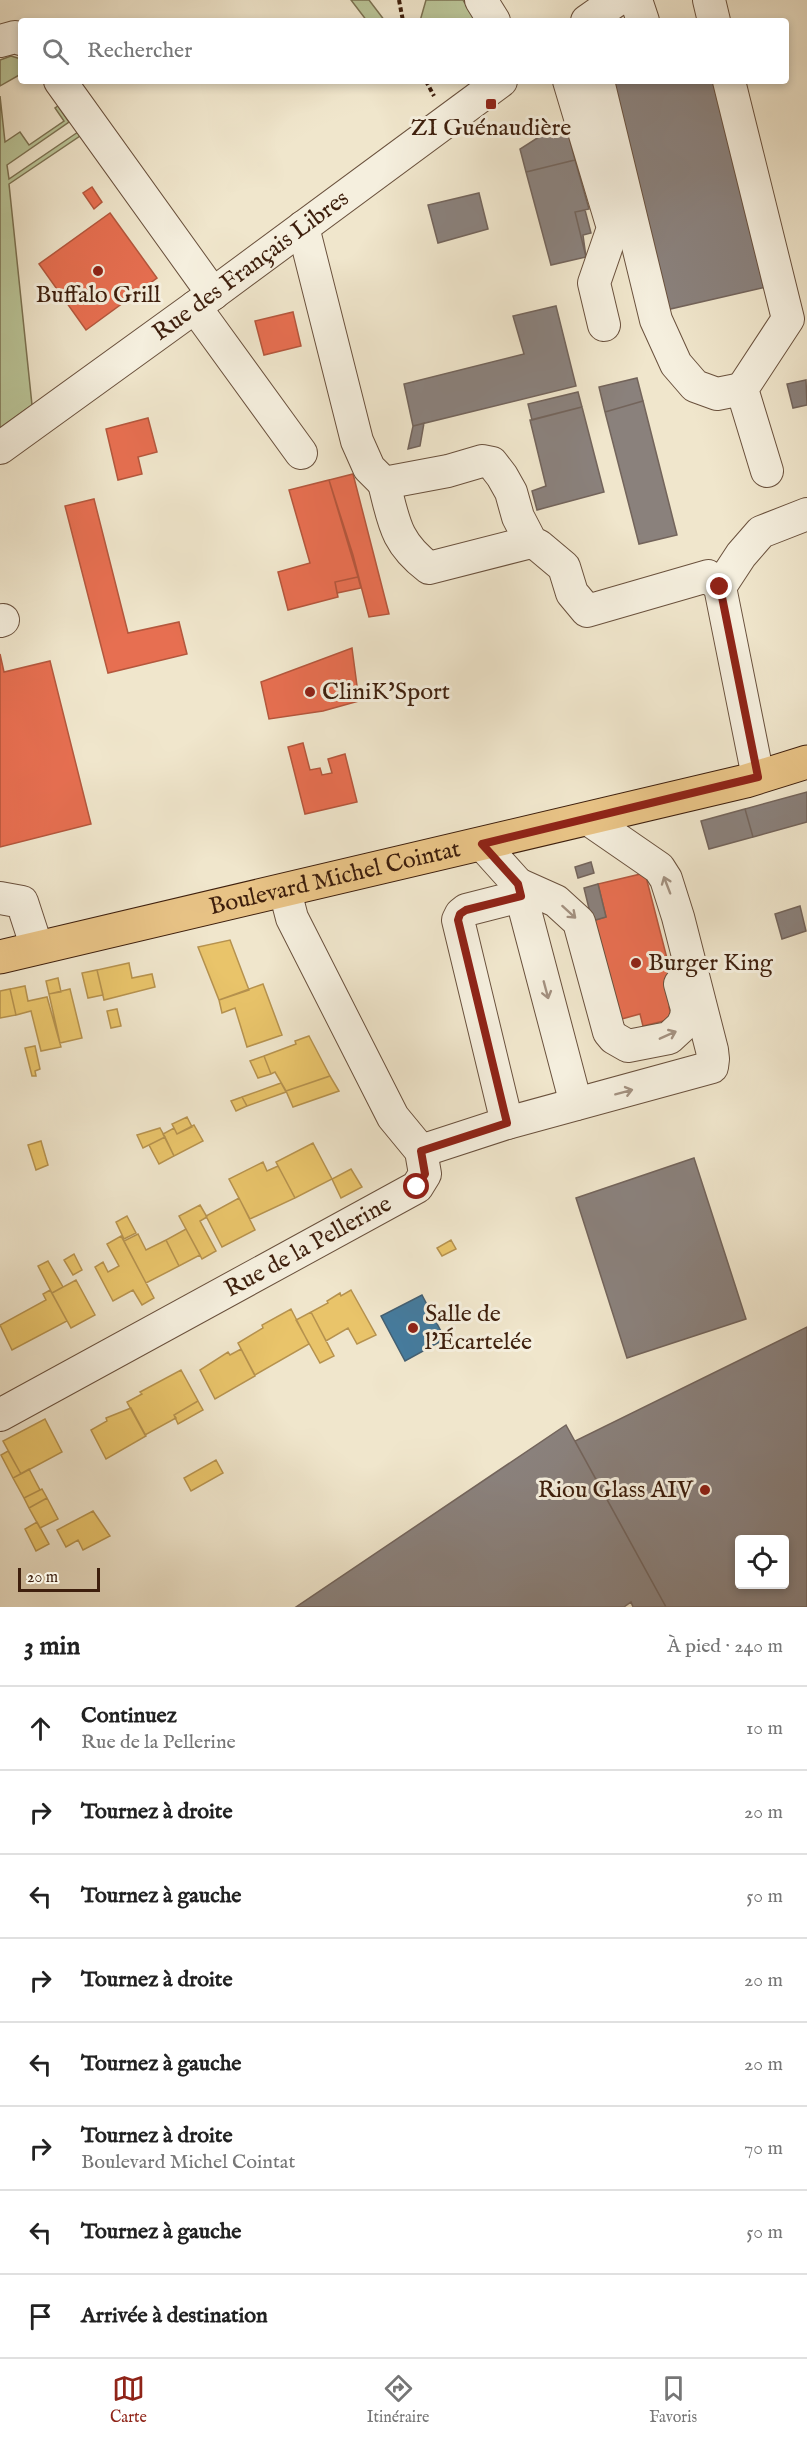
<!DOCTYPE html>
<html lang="fr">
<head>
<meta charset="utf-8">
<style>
  body { margin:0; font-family:"IM FELL English",serif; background:#f2f2f2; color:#222 }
  .controls { position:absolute; right:18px; bottom:18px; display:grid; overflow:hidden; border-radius:6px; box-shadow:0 3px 9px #0003 }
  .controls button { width:54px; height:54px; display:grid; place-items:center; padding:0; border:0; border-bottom:2px solid #e0e0e0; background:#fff; color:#222; font:30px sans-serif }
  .scale { position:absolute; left:18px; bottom:15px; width:82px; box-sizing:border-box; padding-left:6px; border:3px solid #3e1f0d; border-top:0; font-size:16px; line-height:21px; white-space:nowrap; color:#3e1f0d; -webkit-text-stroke:4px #f5efde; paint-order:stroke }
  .stop { position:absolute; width:18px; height:18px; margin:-14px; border:4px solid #8f2418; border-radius:50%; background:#fff }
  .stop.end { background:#8f2418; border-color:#fff; box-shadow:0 2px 6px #0008 }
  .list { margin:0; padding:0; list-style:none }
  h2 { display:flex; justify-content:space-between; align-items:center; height:78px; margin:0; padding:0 24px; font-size:26px }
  h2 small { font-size:20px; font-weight:400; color:#767676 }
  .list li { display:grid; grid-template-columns:39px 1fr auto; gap:18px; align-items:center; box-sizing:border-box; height:84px; padding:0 24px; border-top:2px solid #e0e0e0 }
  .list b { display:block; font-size:22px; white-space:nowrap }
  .list p { margin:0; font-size:20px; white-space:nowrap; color:#767676 }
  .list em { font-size:20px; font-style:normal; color:#767676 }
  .icon { flex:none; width:33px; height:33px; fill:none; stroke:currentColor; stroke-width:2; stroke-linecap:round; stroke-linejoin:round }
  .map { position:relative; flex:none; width:807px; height:1607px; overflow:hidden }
  .search { position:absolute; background:#fff; box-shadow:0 3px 9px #0003; left:18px; right:18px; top:18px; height:66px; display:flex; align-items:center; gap:15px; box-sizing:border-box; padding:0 21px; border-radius:6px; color:#767676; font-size:22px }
  .sheet { height:750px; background:#fff }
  nav { display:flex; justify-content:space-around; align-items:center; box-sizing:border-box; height:84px; border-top:2px solid #e0e0e0; background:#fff; font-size:16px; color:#767676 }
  nav a { display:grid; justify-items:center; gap:3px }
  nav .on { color:#8f2418 }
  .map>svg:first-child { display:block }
  .green { fill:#bac598; stroke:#7c7252; stroke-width:1.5 }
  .homes { fill:#e9c46a; stroke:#b6924e; stroke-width:1.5 }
  .shops { fill:#e76f51; stroke:#b4573d; stroke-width:1.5 }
  .public { fill:#457b9d; stroke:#435f72; stroke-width:1.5 }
  .industry { fill:#8a817c; stroke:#73645b; stroke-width:1.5; fill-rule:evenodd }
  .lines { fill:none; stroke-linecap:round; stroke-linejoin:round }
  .minor-casing { stroke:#6a513d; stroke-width:34 }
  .major-casing { stroke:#3e1f0d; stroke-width:35 }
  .path { stroke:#3e1f0d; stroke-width:4; stroke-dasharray:4.5 3; stroke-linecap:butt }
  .minor { stroke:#f5efde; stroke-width:32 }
  .major { stroke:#e8c386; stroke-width:33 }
  .oneway { stroke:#a39180 }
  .route { stroke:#8f2418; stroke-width:8 }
  .poi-dot { fill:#8f2418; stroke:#f5efde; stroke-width:2 }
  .labels { text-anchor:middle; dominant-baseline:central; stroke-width:6; stroke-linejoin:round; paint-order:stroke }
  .poi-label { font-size:24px; fill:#3e1f0d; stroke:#f5efde; text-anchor:start }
  .street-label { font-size:24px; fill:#3e1f0d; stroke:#f5efde }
</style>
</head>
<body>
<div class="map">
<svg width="807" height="1607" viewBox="0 0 807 1607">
  <rect width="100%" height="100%" fill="#f0e6cc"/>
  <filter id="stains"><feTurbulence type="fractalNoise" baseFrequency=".00333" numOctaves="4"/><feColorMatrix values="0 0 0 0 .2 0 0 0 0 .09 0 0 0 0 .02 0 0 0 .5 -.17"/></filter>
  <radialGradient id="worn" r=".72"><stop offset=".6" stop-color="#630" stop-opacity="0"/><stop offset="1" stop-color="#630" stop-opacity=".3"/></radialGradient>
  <path class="green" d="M351,0H369L385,21H367Z
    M426,0H463L476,21H420Z
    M11,56L21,59V74L0,86V60Z
    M0,96L5,142L20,132L29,145L64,121L55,108L58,106L69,122L7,165L9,179L78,132L80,136L9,184L32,405L0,428Z"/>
  <path class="homes" d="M230,940L249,990L219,1000L198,947Z
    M129,963L132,978L152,974L155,987L104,1000L97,970Z
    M97,970L103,995L88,998L82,973Z
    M58,978L61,992L49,994L46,981Z
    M263,984L282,1035L247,1047L235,1008L222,1013L219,1000Z
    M25,986L28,1001L47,997L61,1047L41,1051L31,1011L16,1015L10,989Z
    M10,989L16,1015L0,1018V991Z
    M70,989L82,1038L60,1043L49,994Z
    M117,1009L121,1026L111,1028L107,1011Z
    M309,1036L330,1076L286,1091L275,1072L271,1074L264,1056L296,1044L295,1041Z
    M35,1046L40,1069L35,1071L36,1076H32L25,1048Z
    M264,1056L271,1074L258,1078L250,1061Z
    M330,1076L339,1091L293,1107L286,1091Z
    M281,1083L286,1092L247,1106L242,1097Z
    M242,1097L247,1106L236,1111L231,1101Z
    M187,1117L192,1127L177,1134L172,1124Z
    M194,1125L203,1141L174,1156L163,1134L174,1128L177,1134Z
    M160,1128L165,1137L143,1148L137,1135Z
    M165,1137L174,1156L159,1164L149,1145Z
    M41,1141L48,1165L36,1170L28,1145Z
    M313,1143L332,1179L295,1198L276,1162Z
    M263,1162L267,1171L278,1166L295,1198L250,1219L229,1179Z
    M351,1169L362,1187L341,1198L332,1179Z
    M239,1198L255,1230L222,1247L206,1216Z
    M200,1205L207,1217L200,1221L216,1251L202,1259L179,1216Z
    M127,1216L136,1233L124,1239L116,1222Z
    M186,1229L200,1255L179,1266L166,1240Z
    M138,1234L146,1250L166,1240L179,1266L146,1283L124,1241Z
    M121,1236L154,1298L142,1305L133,1290L113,1301L95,1267L103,1262L108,1272L119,1266L107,1244Z
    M451,1240L456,1249L442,1256L437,1248Z
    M74,1254L82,1270L73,1275L64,1260Z
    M48,1261L63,1287L52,1293L38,1266Z
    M76,1280L95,1315L71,1328L52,1293Z
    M50,1290L67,1321L12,1350L0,1325L46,1300L43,1294Z
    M351,1290L376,1335L357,1344L348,1328L326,1341L311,1312L328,1303L327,1301L340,1293L341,1296Z
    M291,1309L309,1344L255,1375L238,1343L263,1328L262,1325Z
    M311,1312L334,1356L320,1363L296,1320Z
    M241,1349L255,1376L215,1399L200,1370L228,1352L230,1355Z
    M181,1370L198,1401L174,1415L176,1418L145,1435L127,1402L142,1394L140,1392Z
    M198,1401L203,1410L178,1424L174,1415Z
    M131,1408L146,1436L106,1459L91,1430L107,1421L106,1418Z
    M45,1419L62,1452L21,1474L3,1441Z
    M8,1451L21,1474L13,1478L1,1455Z
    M216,1460L223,1473L191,1491L184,1478Z
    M29,1469L40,1490L24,1498L13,1478Z
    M42,1489L47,1498L29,1508L24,1498Z
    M47,1498L58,1519L40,1528L29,1508Z
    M93,1511L110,1536L83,1550L78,1540L66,1547L57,1530Z
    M37,1522L49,1544L36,1551L25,1529Z"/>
  <path class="shops" d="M92,187L102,202L94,209L83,193Z
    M110,213L157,278L86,330L39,264Z
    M293,312L301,346L264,355L255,321Z
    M148,418L157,452L138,457L142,474L118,480L106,429Z
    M353,474L389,614L369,617L353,555L329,480Z
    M329,480L358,577L335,582L338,597L288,610L278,572L310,563L289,490Z
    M94,499L128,633L179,622L187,654L108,673L65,506Z
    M358,577L361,588L337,593L335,582Z
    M352,648L359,701L323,711L269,719L261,682Z
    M0,654L4,672L50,661L91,824L0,847Z
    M303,743L310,770L320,768L322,775L332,773L328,759L345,754L357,802L305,814L288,747Z
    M645,873L679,1005L669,1007L672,1019L643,1026L640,1014L618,1020L592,921L606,917L598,884Z"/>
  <path class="public" d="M422,1295L445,1339L405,1361L381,1316Z"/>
  <path class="industry" d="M608,81H714L766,287L666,310Z
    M567,129L575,160L526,172L520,149L542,135Z
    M575,160L589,209L575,212L586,257L551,265L526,172Z
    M479,193L488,229L438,243L428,205Z
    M585,210L591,233L583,235L586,257L575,212Z
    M556,306L576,386L413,426L404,384L524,354L513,316Z
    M637,378L643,401L605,412L599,387Z
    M806,380L807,405L793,408L787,384Z
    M578,392L582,407L532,420L528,404Z
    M643,401L677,535L639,544L605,412Z
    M582,407L604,492L537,510L532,491L546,486L530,420Z
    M424,423L420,446L408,449L413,426Z
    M807,792V822L753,837L745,809Z
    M745,809L753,837L709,849L701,821Z
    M591,862L594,873L578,878L575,867Z
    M598,884L606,917L592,921L584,888Z
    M800,906L806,931L782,939L775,914Z
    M694,1158L746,1319L627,1358L576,1198Z
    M807,1327V1607H666L575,1441ZM740,1540H784V1584H740Z
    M566,1425L666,1607H633L631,1602L624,1607H296Z"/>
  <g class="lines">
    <defs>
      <g id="minor">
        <path d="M481,0L494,21"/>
        <path d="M636,0L643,21"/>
        <path d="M709,0L714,21"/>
        <path d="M587,21L617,0"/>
        <path d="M0,41L15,37L21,39"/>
        <path d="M60,81L213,294"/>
        <path d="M569,81L613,228L594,283L604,325"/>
        <path d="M598,81L656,320L676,364L695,386L717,394L742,389"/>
        <path d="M729,81L788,319L742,389L767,471"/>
        <path d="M303,227L357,441L369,468L384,483L448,471L482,461L492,463L502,476L511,492L518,517L531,542L539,546L564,567L572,593L587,611L708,576L720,587L758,777"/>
        <path d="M195,307L301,453"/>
        <path id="s1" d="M0,448L195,307L501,81"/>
        <path d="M384,483C394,522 395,542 429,568L531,542"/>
        <path d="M720,587L741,555L761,532L807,514"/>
        <path d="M0,621L3,620"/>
        <path d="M482,844L518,884L576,1104"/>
        <path d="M518,884L556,901L579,922L609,1032L614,1038L628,1046L669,1038L682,1026L686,1017L687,1009L680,984"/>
        <path d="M0,898L22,902L37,948"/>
        <path d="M507,1123L458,920L461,914L466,910L521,896"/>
        <path d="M421,1151L507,1123L712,1067L713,1059L712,1050L678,917L666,879L659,868L588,819"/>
        <path id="s2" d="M0,1415L417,1187L425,1174L421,1151L393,1117L292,918L285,891"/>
      </g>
      <g id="major">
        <path id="s3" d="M0,957L746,781L807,762"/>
      </g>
    </defs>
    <use href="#minor" class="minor-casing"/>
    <use href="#major" class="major-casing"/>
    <path class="path" d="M399,0L403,21
      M426,81L434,96"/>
    <use href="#minor" class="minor"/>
    <use href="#major" class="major"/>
  </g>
  <defs><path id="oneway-shaft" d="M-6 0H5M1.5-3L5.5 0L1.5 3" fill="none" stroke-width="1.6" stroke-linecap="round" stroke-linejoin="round" transform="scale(1.5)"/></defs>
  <g class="oneway">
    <use href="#oneway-shaft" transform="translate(667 885) rotate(-111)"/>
    <use href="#oneway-shaft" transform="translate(569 912) rotate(42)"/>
    <use href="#oneway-shaft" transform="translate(546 990) rotate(75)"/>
    <use href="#oneway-shaft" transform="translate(668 1035) rotate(-24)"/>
    <use href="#oneway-shaft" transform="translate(624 1092) rotate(-15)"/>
  </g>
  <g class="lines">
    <path class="route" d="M417,1187L425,1174L421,1151L507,1123L458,920L460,914L466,910L521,896L518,884L482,844L758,777L720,587"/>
  </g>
  <g class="poi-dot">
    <rect x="485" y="98" width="12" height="12" rx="3"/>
    <circle cx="98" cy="271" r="6"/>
    <circle cx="310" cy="692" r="6"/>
    <circle cx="636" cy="963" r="6"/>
    <circle cx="413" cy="1328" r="6"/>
    <circle cx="705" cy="1490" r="6"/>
  </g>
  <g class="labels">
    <g class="poi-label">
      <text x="491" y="128" text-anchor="middle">ZI Guénaudière</text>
      <text x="98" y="295" text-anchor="middle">Buffalo Grill</text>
      <text x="322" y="692">CliniK'Sport</text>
      <text x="648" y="963">Burger King</text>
      <text x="425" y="1314">Salle de<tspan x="425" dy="28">l'Écartelée</tspan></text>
      <text x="693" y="1490" text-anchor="end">Riou Glass AIV</text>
    </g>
    <g class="street-label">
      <text stroke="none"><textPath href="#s1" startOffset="310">Rue des Français Libres</textPath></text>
      <text stroke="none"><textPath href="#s3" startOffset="344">Boulevard Michel Cointat</textPath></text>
      <text stroke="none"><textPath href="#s2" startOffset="351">Rue de la Pellerine</textPath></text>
    </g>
  </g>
  <rect width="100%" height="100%" filter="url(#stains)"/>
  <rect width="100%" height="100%" fill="url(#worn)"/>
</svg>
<div class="controls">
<button><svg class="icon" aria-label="locate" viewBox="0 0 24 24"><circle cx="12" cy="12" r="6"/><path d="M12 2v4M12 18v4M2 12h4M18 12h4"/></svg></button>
</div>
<div class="scale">20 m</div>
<div class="stop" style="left:417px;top:1187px"></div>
<div class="stop end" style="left:720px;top:587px"></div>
<div class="search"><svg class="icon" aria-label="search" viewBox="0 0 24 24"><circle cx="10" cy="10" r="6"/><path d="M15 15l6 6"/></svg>Rechercher</div>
</div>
<section class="sheet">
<h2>3 min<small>À pied · 240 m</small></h2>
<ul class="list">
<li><svg class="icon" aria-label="ahead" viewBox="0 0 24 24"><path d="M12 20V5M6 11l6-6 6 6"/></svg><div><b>Continuez</b><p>Rue de la Pellerine</p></div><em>10 m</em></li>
<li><svg class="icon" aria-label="right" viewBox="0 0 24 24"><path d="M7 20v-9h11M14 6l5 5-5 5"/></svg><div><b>Tournez à droite</b></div><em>20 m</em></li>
<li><svg class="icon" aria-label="left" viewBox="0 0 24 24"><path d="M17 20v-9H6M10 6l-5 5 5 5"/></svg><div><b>Tournez à gauche</b></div><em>50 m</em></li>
<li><svg class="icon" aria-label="right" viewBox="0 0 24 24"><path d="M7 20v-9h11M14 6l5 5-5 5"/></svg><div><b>Tournez à droite</b></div><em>20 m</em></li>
<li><svg class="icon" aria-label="left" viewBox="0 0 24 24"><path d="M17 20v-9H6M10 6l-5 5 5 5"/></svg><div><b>Tournez à gauche</b></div><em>20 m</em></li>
<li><svg class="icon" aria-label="right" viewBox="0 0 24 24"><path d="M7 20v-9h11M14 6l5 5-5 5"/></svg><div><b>Tournez à droite</b><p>Boulevard Michel Cointat</p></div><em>70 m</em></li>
<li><svg class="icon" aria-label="left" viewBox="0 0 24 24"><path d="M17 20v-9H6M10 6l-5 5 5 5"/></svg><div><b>Tournez à gauche</b></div><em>50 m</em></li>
<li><svg class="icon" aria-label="arrive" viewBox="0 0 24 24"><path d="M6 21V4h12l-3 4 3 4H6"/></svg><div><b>Arrivée à destination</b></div></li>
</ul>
</section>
<nav>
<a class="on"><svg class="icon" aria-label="map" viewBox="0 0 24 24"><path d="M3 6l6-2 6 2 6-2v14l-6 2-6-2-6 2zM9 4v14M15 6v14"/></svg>Carte</a>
<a><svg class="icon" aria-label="directions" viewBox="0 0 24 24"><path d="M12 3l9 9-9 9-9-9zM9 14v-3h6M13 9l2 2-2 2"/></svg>Itinéraire</a>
<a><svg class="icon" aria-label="saved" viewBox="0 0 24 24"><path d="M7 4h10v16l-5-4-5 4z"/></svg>Favoris</a>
</nav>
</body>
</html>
